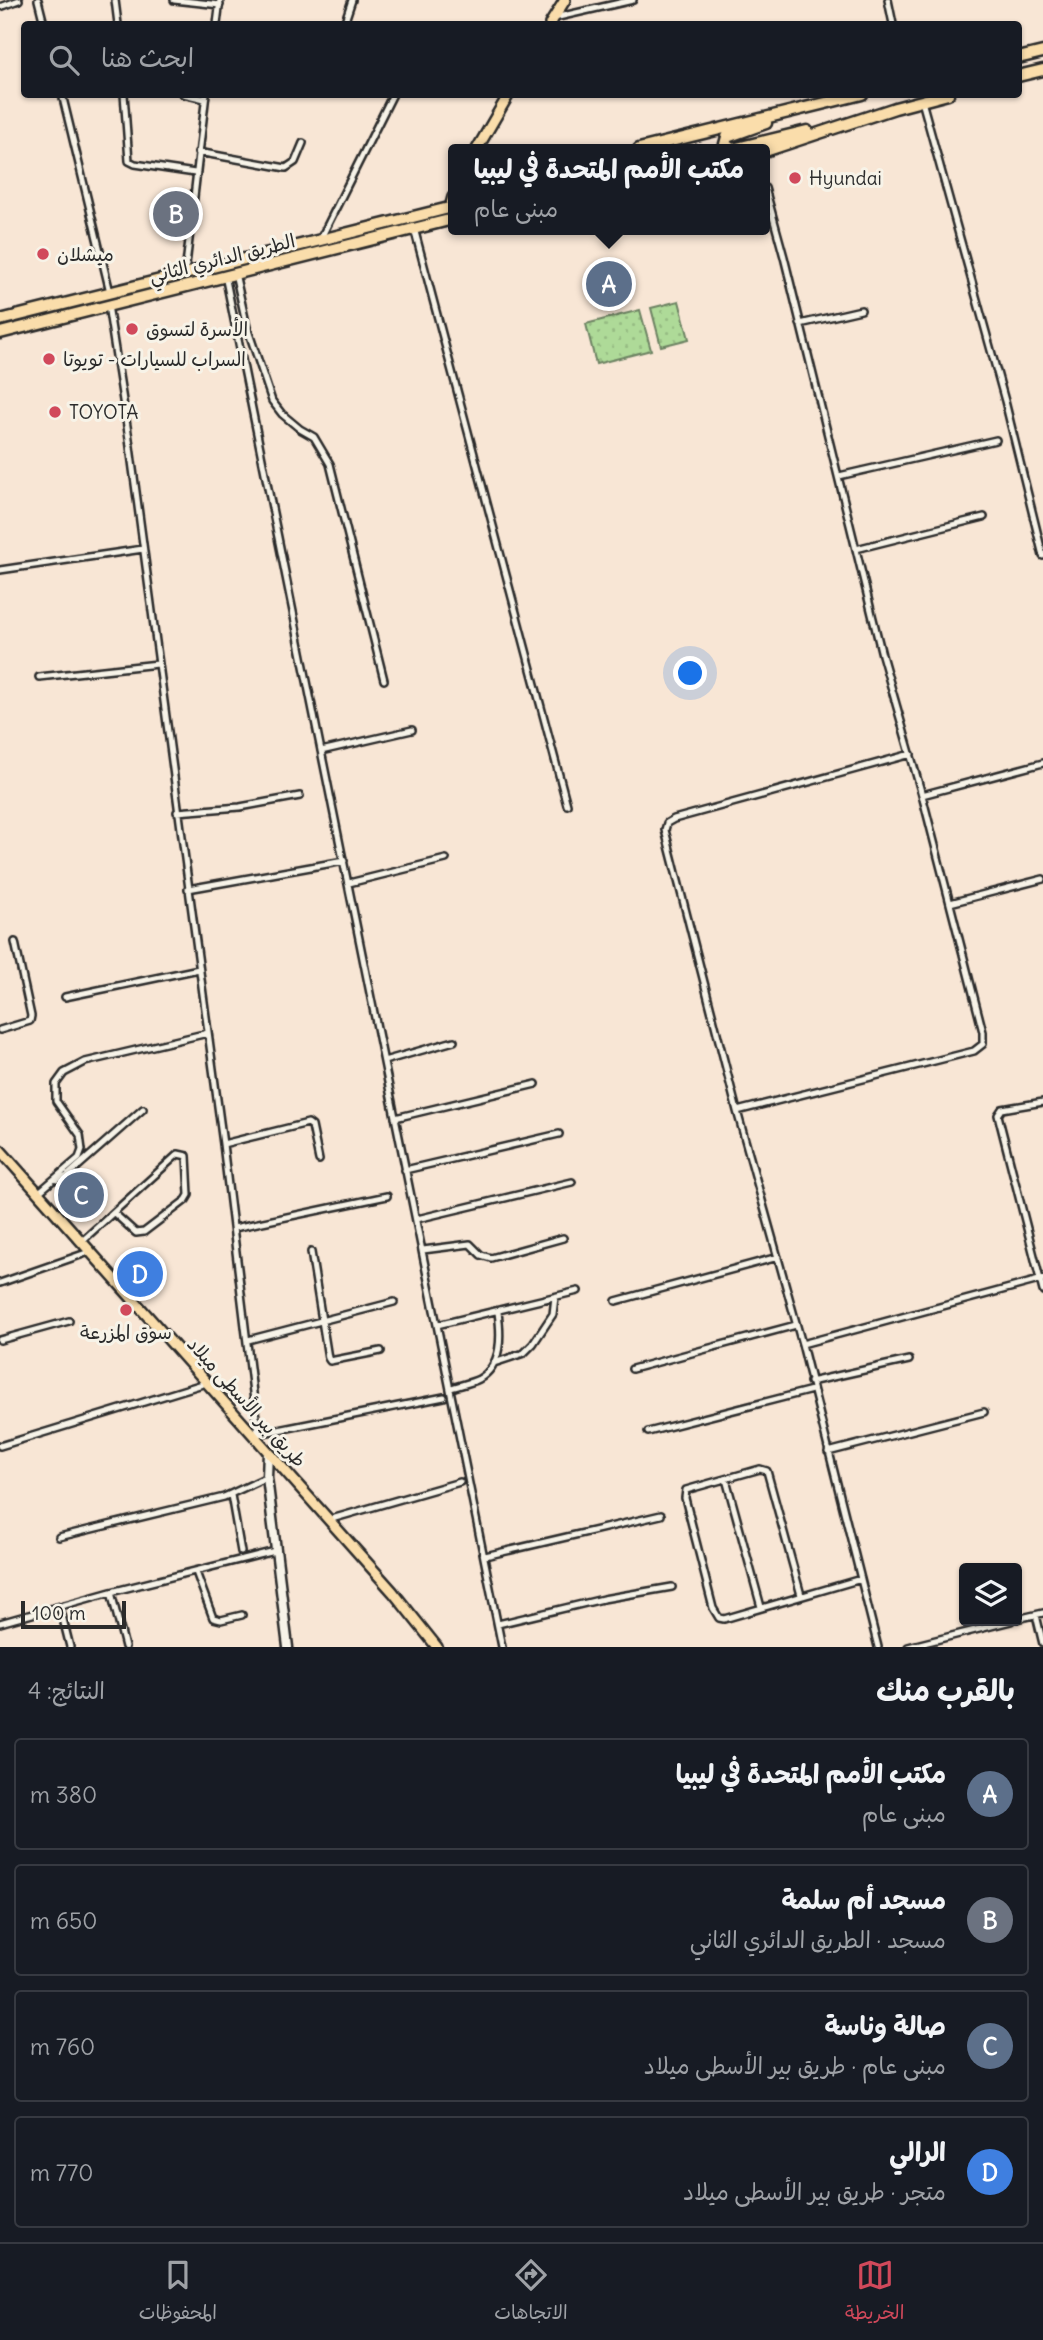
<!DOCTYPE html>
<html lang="ar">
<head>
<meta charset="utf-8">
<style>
  body { margin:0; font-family:Delius,"Playpen Sans Arabic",sans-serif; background:#242831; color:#f1f3f6; direction:rtl }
  .controls { position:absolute; right:21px; bottom:21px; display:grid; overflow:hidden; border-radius:7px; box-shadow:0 2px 5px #0004 }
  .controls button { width:63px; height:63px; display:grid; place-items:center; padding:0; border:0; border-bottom:2px solid #363941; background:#171b24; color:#f1f3f6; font:35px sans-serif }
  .scale { position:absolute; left:21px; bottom:18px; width:105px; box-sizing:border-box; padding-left:7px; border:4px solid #2b2b2b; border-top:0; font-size:19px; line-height:24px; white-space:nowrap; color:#2b2b2b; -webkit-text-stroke:5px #f7f3e8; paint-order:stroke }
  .you { position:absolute; left:691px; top:674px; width:24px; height:24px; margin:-18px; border:5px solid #fff; border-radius:50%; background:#1a73e8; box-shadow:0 0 0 10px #1a73e833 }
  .badge { display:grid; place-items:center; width:46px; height:46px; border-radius:50%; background:#d1495b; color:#fff; font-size:23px; font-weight:700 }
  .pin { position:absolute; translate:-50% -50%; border:4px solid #fff; box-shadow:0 2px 7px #0006 }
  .popup { position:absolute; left:448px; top:144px; width:322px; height:91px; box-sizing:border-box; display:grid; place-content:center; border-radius:7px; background:#171b24; filter:drop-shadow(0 2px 5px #0005); font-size:23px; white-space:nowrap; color:#9ea1a6 }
  .popup b { font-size:26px; color:#f1f3f6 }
  .popup::after { content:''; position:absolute; left:50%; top:100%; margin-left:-14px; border:14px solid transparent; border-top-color:#171b24 }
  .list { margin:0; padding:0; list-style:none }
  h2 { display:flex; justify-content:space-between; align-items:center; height:91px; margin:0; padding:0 28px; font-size:30px }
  h2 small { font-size:23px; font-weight:400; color:#9ea1a6 }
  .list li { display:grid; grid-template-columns:46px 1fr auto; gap:21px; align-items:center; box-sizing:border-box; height:112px; margin:0 14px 14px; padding:0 14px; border:2px solid #363941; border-radius:7px }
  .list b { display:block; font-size:26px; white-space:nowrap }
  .list p { margin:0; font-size:23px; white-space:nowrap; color:#9ea1a6 }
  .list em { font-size:23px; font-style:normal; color:#9ea1a6 }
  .icon { flex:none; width:38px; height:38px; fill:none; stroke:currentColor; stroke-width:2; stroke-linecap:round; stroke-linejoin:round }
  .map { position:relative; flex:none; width:1043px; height:1647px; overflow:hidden; direction:ltr }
  .search { position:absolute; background:#171b24; box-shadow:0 2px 5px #0004; left:21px; right:21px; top:21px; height:77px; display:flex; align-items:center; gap:18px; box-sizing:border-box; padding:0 24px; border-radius:7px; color:#9ea1a6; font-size:26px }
  .sheet { height:595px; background:#171b24 }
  nav { display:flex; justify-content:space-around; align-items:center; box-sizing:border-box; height:98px; border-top:2px solid #363941; background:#171b24; font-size:19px; color:#9ea1a6 }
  nav a { display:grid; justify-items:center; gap:4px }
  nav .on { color:#d1495b }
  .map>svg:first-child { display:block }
  .park { fill:url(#park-dots); stroke:#6c8262; stroke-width:2 }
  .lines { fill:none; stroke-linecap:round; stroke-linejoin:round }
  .street-casing { stroke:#2b2b2b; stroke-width:10 }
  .secondary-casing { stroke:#2b2b2b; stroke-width:13 }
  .primary-casing { stroke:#2b2b2b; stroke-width:14 }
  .highway-casing { stroke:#2b2b2b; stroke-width:15 }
  .street { stroke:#f7f3e8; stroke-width:5 }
  .secondary { stroke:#f7f3e8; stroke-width:8 }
  .primary { stroke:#faddab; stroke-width:9 }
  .highway { stroke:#faddab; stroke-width:10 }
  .poi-dot { fill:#d1495b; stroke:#f7f3e8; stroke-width:2.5 }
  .labels { text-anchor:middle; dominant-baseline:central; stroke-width:6; stroke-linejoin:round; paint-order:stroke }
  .poi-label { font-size:19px; fill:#2b2b2b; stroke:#f7f3e8; text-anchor:start }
  .street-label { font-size:19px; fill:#2b2b2b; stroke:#f7f3e8 }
</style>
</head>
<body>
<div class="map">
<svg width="1043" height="1647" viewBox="0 0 1043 1647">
  <defs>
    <pattern id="park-dots" width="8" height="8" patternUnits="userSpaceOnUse" patternTransform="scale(1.75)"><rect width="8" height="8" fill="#aeda98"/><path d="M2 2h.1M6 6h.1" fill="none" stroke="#96bb83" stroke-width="1.8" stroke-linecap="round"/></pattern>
  </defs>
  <rect width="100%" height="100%" fill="#f8e6d5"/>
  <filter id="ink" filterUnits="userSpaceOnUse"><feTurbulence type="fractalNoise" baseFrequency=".0143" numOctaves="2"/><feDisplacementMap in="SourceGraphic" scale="14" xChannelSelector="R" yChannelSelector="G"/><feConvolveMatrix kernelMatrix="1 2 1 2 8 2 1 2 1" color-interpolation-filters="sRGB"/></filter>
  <g filter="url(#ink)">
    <path class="park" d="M679,301L689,339L661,346L651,308Z
      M640,310L651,350L596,364L586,324Z"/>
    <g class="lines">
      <defs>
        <path id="street" d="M38,0L44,24
          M115,0L118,24
          M174,0L220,5
          M888,0L893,24
          M0,7L19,0
          M554,18L633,0
          M217,24L220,0
          M344,24L352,0
          M62,94L110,292
          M124,94L129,161L135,164L195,173
          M183,94L205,99
          M922,101L1005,401L1043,556
          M198,152L286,168L295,162L303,143
          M765,188L784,257L882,655L922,795L1043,763
          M414,228L567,805
          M320,240L393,94
          M235,273L247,327L272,401L282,414L300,429L314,437L330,464L384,680
          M185,274L206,94
          M225,275L502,1647
          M108,305L129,439L223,1144L258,1434L255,1439
          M800,324L861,310
          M839,476L996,440
          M856,549L984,517
          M0,570L143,549
          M39,677L158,664
          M321,751L412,730
          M177,812L240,807L300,796
          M349,883L446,859
          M188,889L344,861
          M950,903L1043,879
          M65,997L199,969
          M0,1030L30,1021L31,1016L15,942
          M384,1061L454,1041
          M1043,1102L1002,1109L998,1115L1043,1291
          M737,1111L974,1051L983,1044V1032L922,795
          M395,1118L536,1084
          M223,1144L308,1123L312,1126L319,1160
          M405,1170L559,1134
          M57,1180L67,1176L143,1109
          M38,1193L79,1158L82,1150L80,1135L56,1101V1084L64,1073L85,1062L208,1033
          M417,1219L572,1182
          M234,1228L387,1196
          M82,1241L178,1154L187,1156L189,1195L186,1200L144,1232L136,1233L114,1213
          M423,1250L470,1244L481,1255L491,1258L563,1238
          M311,1252L328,1358L330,1361L381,1351
          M0,1283L92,1251
          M616,1301L778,1257
          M437,1325L578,1291
          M0,1340L69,1321
          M248,1340L394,1302
          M802,1344L1043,1279
          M494,1363L524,1353L533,1344L553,1314L555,1297
          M632,1369L796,1325
          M810,1382L909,1360
          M451,1388C460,1385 471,1383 479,1379C503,1365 501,1335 498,1312
          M648,1432L812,1390
          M258,1434L444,1397
          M0,1446L206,1383
          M828,1452L984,1412
          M726,1479L761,1607
          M231,1495L241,1552
          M328,1520L460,1482
          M59,1537L224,1497L267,1477
          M485,1556L661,1515
          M196,1572L213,1618L221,1620L242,1615
          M111,1592L125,1647
          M801,1595L767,1471L760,1469L686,1490L685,1498L713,1608L719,1618L724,1619L861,1579
          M60,1607L70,1647
          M1036,1615L1043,1644
          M1017,1619L1043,1613
          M0,1623L111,1592L275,1551
          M498,1624L603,1599L672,1587
          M878,1647L802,1344L737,1111L665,830L667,823L674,819L911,754
          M908,1647L1011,1621"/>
        <path id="secondary" d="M268,1452L267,1477L288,1647"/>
        <path id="primary" d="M550,24L565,0
          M477,149L509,94
          M450,208L453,197
          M0,1150L393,1592L437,1647"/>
        <path id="highway" d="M1018,58L1043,52
          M1018,76L1043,70
          M639,149L862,94
          M732,149L725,144L727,137L766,123
          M733,149L807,131
          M765,151L895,108L948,94
          M0,320L453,207
          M0,333L453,219"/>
      </defs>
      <use href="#street" class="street-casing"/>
      <use href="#secondary" class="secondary-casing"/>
      <use href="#primary" class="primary-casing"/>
      <use href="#highway" class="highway-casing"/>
      <use href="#street" class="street"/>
      <use href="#secondary" class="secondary"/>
      <use href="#primary" class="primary"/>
      <use href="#highway" class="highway"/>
    </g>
  </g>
  <g class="poi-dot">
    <circle cx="795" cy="178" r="7"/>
    <circle cx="43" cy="254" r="7"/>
    <circle cx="132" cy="329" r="7"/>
    <circle cx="49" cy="359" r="7"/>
    <circle cx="55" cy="412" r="7"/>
    <circle cx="126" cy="1310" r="7"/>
  </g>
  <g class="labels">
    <g class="poi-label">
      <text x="809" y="178">Hyundai</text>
      <text x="57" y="254">ميشلان</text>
      <text x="146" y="329">الأسرة لتسوق</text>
      <text x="63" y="359">السراب للسيارات - تويوتا</text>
      <text x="69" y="412">TOYOTA</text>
      <text x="126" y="1332" text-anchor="middle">سوق المزرعة</text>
    </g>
    <g class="street-label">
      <text transform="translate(222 258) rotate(-14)">الطريق الدائري الثاني</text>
      <text transform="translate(247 1402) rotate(48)">طريق بير الأسطى ميلاد</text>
    </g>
  </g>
</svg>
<div class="controls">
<button><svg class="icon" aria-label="layers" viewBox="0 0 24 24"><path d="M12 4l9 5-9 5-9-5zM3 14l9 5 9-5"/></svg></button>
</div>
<div class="scale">100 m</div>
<div class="you"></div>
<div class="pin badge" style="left:609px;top:284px;background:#5c6f8a">A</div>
<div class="popup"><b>مكتب الأمم المتحدة في ليبيا</b>مبنى عام</div>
<div class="pin badge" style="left:176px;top:214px;background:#6b7280">B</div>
<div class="pin badge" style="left:81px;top:1195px;background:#5c6f8a">C</div>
<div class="pin badge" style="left:140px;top:1274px;background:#3f7fe0">D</div>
<div class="search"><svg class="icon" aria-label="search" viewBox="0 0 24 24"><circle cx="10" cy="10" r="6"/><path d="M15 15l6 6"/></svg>ابحث هنا</div>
</div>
<section class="sheet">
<h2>بالقرب منك<small>النتائج: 4</small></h2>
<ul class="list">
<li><span class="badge" style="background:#5c6f8a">A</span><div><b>مكتب الأمم المتحدة في ليبيا</b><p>مبنى عام</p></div><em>380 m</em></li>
<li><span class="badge" style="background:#6b7280">B</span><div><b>مسجد أم سلمة</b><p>مسجد · الطريق الدائري الثاني</p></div><em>650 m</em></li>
<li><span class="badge" style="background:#5c6f8a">C</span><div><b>صالة وناسة</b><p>مبنى عام · طريق بير الأسطى ميلاد</p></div><em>760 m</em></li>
<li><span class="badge" style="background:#3f7fe0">D</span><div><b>الرالي</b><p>متجر · طريق بير الأسطى ميلاد</p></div><em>770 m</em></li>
</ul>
</section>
<nav>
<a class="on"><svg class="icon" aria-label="map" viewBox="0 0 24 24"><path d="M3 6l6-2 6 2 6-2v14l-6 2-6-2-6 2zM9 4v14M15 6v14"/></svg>الخريطة</a>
<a><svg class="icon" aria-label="directions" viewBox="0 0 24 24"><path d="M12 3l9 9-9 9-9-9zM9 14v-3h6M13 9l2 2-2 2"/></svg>الاتجاهات</a>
<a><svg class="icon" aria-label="saved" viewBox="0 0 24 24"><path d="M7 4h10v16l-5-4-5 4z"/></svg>المحفوظات</a>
</nav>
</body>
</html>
